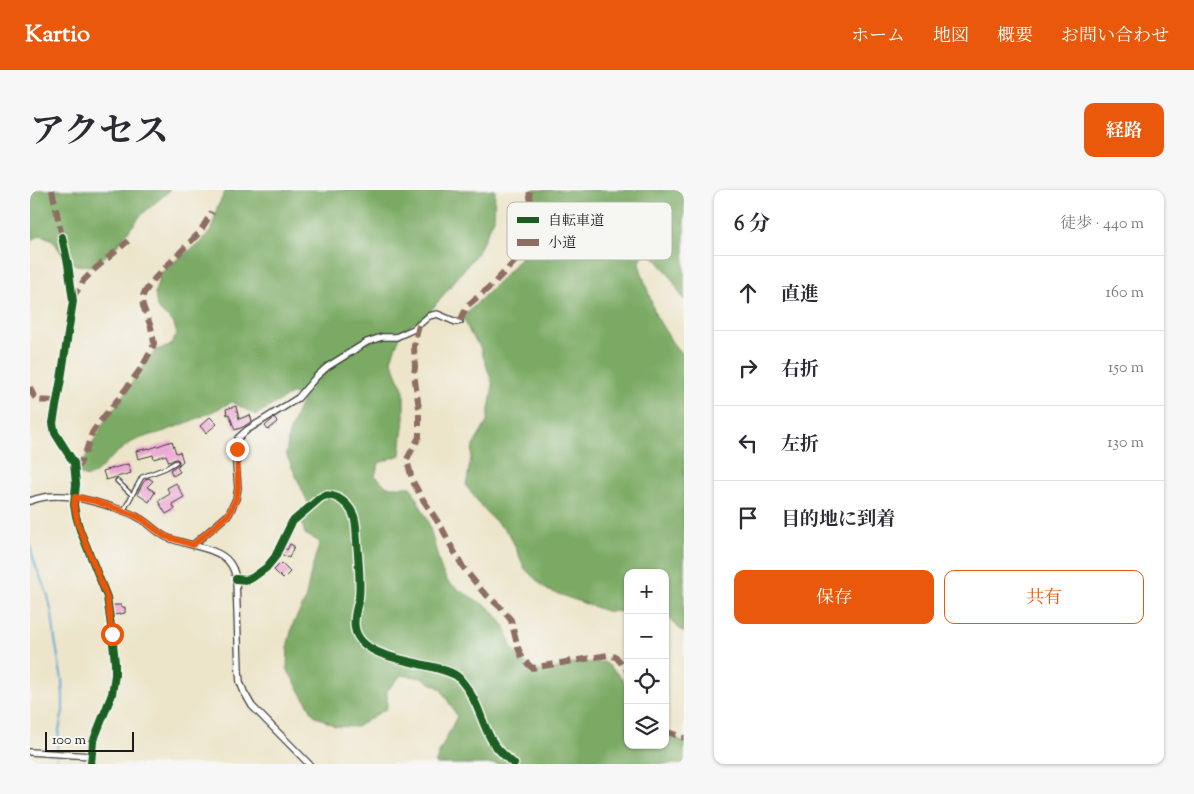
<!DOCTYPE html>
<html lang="ja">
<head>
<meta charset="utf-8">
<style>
  body { margin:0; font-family:"Sorts Mill Goudy","Noto Serif JP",serif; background:#f7f7f7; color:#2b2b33 }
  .controls { position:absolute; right:15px; bottom:15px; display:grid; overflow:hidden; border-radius:10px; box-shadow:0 1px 4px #0004 }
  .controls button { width:45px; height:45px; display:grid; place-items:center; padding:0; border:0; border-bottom:1px solid #e1e1e2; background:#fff; color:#2b2b33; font:25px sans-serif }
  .scale { position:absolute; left:15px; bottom:12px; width:89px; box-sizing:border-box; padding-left:5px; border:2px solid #1c1c1c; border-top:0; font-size:14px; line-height:18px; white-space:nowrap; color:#1c1c1c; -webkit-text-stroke:4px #f6f6f2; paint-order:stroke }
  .stop { position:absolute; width:15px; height:15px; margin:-11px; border:4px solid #ea580c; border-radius:50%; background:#fff }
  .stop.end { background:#ea580c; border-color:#fff; box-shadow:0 1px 5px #0008 }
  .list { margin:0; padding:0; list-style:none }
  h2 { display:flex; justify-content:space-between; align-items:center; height:65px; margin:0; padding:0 20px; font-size:21px }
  h2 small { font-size:16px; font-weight:400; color:#7c7c81 }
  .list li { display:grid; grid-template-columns:32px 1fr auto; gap:15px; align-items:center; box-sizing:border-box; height:75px; padding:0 20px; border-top:1px solid #e1e1e2 }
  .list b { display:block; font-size:19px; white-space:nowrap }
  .list em { font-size:16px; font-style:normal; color:#7c7c81 }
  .actions { display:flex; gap:10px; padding:15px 20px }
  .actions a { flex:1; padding:11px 0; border:1px solid #ea580c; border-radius:10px; text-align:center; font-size:18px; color:#ea580c }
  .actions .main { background:#ea580c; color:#fff }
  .icon { flex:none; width:28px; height:28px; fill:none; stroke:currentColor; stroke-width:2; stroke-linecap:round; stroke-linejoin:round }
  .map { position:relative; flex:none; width:654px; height:574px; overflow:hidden; border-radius:10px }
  header { display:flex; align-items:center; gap:30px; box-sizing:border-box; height:70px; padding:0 25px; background:#ea580c; color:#fff }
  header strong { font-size:24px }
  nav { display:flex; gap:28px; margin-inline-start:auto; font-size:18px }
  .intro { display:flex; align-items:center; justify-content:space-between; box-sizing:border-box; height:120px; padding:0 30px }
  h1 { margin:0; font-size:35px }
  .button { padding:12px 22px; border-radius:10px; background:#ea580c; color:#fff; font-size:18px; font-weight:700 }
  main { display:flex; gap:30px; padding:0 30px }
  aside { flex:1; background:#fff; border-radius:10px; box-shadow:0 1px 4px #0004 }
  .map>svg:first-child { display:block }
  .forest { fill:#7aaa63; stroke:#4b6340 }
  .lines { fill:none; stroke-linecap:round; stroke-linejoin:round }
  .stream { stroke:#59a4d1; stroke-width:2 }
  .building { fill:#eda7d5 }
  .service-casing { stroke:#3b3a36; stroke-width:5.5 }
  .minor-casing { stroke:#3b3a36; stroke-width:8 }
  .service { stroke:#fff; stroke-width:3 }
  .minor { stroke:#fff; stroke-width:5.5 }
  .quiet { stroke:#8d6e63; stroke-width:6; stroke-dasharray:12 6; stroke-linecap:butt }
  .cycleway-casing { stroke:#f6f6f2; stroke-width:11 }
  .cycleway { stroke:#1b5e20; stroke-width:8 }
  .route { stroke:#ea580c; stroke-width:6 }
  .key { fill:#f6f6f2; stroke:#b5b5b2; stroke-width:1 }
  .key-label { font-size:14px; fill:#1c1c1c }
</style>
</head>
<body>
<header>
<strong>Kartio</strong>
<nav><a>ホーム</a><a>地図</a><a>概要</a><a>お問い合わせ</a></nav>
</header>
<div class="intro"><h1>アクセス</h1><a class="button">経路</a></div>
<main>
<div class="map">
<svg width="654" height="574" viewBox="0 0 654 574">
  <rect width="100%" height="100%" fill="#f6f6f2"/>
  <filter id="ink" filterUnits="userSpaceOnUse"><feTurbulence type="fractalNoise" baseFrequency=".02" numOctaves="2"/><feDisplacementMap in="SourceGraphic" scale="10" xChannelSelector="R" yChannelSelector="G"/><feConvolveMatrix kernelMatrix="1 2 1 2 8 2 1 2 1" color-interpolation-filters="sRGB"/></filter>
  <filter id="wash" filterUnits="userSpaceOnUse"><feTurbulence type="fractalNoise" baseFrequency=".0096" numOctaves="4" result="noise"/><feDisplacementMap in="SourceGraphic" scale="20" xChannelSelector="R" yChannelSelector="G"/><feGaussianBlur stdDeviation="1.12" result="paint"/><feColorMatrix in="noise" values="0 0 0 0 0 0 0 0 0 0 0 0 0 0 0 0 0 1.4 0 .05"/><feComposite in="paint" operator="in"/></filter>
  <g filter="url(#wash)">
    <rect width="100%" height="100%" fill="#ede5ca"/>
    <path class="forest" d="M0,0H140L111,25L87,56L64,76L46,75L33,66L23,50L11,45L0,51Z
      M196,0H465L464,29L448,62L398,124L372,141L361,169L374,201V228L370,265L349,273L345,285L357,297H381L398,331L411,379L418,392L431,401L461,419L475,437L481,457L491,469L502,479L511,481L521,480L544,473L574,472C584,479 592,488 598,499V555H635V542L654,552V574H405L409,563L427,526L411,499L392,488L371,485L357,501V518L327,537L305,536L284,525L257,479L258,453L263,434L275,411L281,382L290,352L275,344L271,328L279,315L256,264L259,244L268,219L275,205L261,204L226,225L202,212C180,223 158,233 135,241C124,245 109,247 99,254C93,258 86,263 81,268C72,276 60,295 48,282L74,232L88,214L109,182L126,160L140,156L147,144L143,132L127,118L125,103L130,84L151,66L168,55L182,39L187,18Z
      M502,0H654V110L638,83L616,59L609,74L626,126L647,160L654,164V443L642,432L635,422V383H598V421L596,422L576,421L517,400L495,379L480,345L457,323L436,296L443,256L457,232L463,195L450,157L440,143L433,127L480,80L494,63L501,39Z"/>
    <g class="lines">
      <path class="stream" d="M0,356L5,374L18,406L22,424L25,450L32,490L33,507V521L29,540L27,561
        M27,574V566"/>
    </g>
    <g id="blocks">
      <path class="building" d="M206,216L209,229L220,225L222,231L213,237L205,240L199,224L197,225L196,219Z
        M180,227L187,234L176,243L170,236Z
        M244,228L247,232L238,240L235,236Z
        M142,251L146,263L150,262L153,271L147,277L150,282L143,286L140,280L149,274V271L147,269H145L139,272L136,265L124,269L123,265L108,269L106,261L119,258V259Z
        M98,274L101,283L76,290L73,281Z
        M119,288L123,291L117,297L125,302L119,312L107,304L113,293L116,289Z
        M146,293L154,307L142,314L145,319L136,324L128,311L140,304L137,298Z
        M260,354L264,356L259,368L251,364L254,358L257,360Z
        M251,373L260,382L253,389L244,380Z
        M83,415H91V418L95,417V423L84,425Z"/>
    </g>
  </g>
  <g filter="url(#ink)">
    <use href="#blocks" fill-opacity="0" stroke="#3b3a36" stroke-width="1"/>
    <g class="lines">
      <defs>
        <path id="service" d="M87,291L102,305
          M94,320L112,287L136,278L146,272"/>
        <path id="minor" d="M32,47L38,74L43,111L31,189L23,233L25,243L44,273L46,294L44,315L46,326L50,340L77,407L82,443L85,473V485L82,504L63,552L61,574
          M0,311C27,300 56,309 82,317C92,320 102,323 111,329C120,334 126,342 136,347C153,355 188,357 199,372C203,377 205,383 206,389L209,481L210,492L214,502L222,516L279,574
          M163,355L199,324L206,309L208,298L206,274L208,248L217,240L268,208L286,187L297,177L337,152L352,147H366L384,139L399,126L407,124L426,132L430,131
          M206,389L217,390L222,388L236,378L245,367L262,332L290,308C296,304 301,305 308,308C315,312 320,317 323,324C327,332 326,342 327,351C328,369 331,389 329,408C327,417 323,428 325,438C331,473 402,470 427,486C430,488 432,492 434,494C448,511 451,531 461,549C466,559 476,567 484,574
          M0,562L61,566"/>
      </defs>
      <use href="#service" class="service-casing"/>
      <use href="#minor" class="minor-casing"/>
      <use href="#service" class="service"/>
      <use href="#minor" class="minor"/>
      <path class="quiet" d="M22,0L32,47
        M42,109L54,90L66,78L98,51
        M430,131L438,115L460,97L491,65L497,51L503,25L499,0
        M389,135L384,156L385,177L384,184L389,218V247L377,269L382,290L392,308L412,338L421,356L433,377L453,402L470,417L481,430L488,458L493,469L502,478L578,465L586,467L598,481
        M0,197C7,218 11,207 27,212
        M45,278L49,275L55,264L62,243L68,234L89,208L112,177L123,157L124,153L121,137L113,116L112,109L114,103L125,88L169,43L182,22
        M635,541L654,548"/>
      <defs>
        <path id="cycleway" d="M32,47L38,74L43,111L31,189L23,233L25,243L44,273L46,294L44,315L46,326L50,340L77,407L82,443L85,473V485L82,504L63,552L61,574
          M206,389L217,390L222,388L236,378L245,367L262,332L290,308C296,304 301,305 308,308C315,312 320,317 323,324C327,332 326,342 327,351C328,369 331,389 329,408C327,417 323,428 325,438C331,473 402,470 427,486C430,488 432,492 434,494C448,511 451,531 461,549C466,559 476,567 484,574"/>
      </defs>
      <use href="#cycleway" class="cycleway-casing"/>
      <use href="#cycleway" class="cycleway"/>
    </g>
  </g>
  <g class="lines" filter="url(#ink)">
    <path class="route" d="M82,444L77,407L48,334L44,315L45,307L64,311L102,324L112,329L134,346L163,355L199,324L206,309L208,298L207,259"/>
  </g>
  <rect x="477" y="12" width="165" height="58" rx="8" class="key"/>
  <rect x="487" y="27" width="22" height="6" fill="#1b5e20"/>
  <rect x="487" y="49" width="22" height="7" fill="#8d6e63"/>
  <g class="key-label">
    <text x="518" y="35">自転車道</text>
    <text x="518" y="57">小道</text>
  </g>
</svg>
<div class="controls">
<button>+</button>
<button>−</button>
<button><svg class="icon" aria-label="locate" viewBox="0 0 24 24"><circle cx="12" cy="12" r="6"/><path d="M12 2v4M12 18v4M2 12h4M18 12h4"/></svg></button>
<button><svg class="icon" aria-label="layers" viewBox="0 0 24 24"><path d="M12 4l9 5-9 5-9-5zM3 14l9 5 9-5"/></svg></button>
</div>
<div class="scale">100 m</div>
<div class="stop" style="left:82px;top:444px"></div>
<div class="stop end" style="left:207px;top:259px"></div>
</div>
<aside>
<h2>6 分<small>徒歩 · 440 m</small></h2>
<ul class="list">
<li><svg class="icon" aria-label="ahead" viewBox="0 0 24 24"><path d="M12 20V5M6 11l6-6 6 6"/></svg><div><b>直進</b></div><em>160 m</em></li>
<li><svg class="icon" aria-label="right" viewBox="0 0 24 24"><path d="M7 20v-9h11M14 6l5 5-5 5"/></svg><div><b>右折</b></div><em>150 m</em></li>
<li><svg class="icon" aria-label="left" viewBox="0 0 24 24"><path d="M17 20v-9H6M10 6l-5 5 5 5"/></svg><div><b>左折</b></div><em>130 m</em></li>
<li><svg class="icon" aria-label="arrive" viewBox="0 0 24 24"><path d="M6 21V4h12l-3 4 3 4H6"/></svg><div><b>目的地に到着</b></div></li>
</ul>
<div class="actions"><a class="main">保存</a><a>共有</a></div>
</aside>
</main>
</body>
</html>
